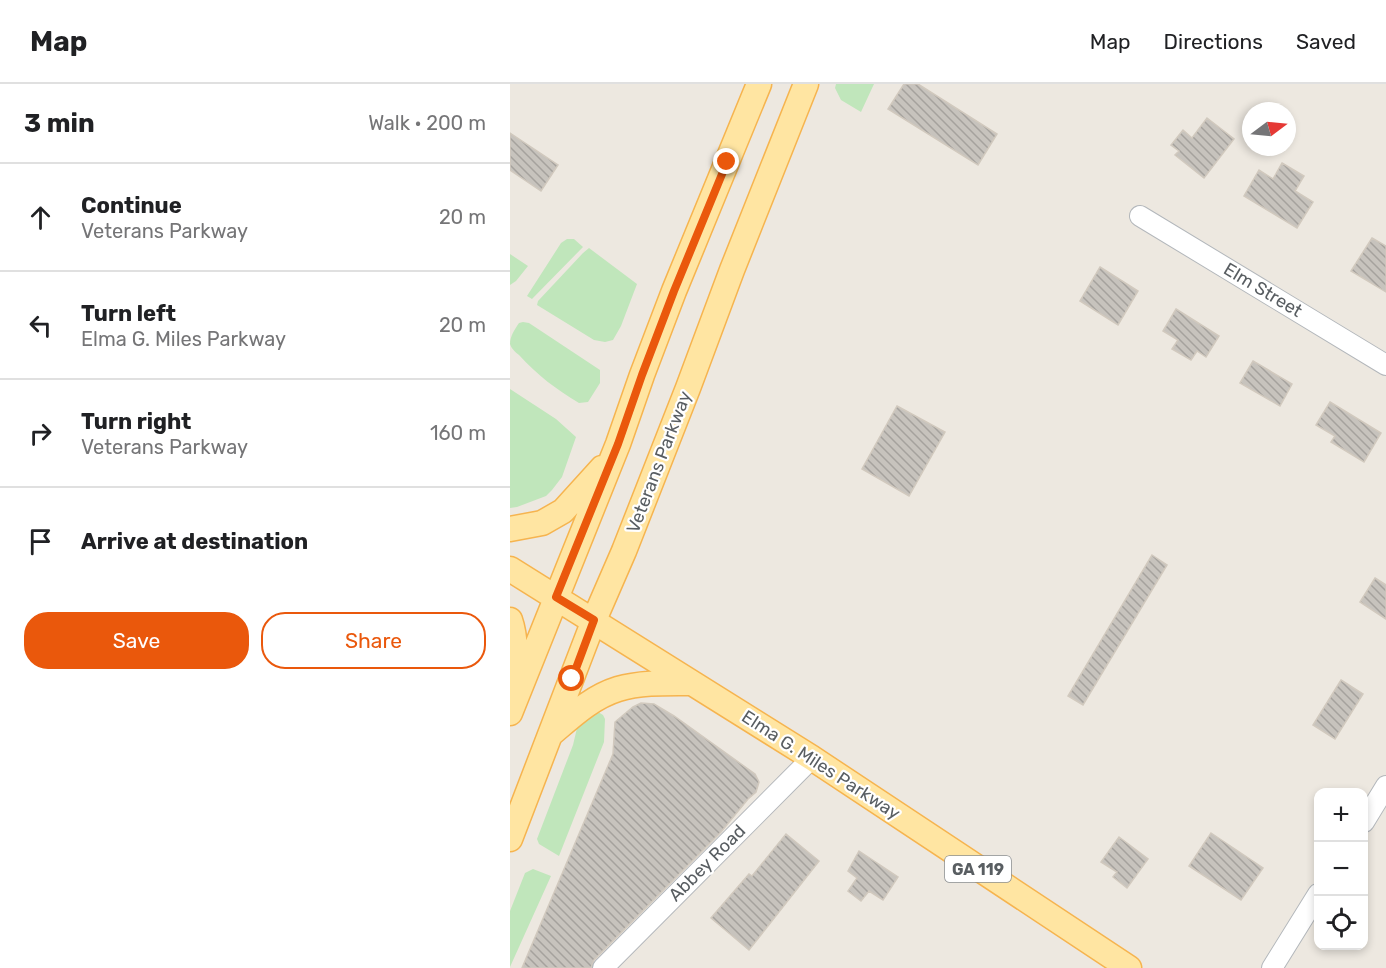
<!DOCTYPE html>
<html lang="en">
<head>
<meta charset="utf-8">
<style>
  body { margin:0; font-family:Rubik,sans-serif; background:#f2f2f2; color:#202124 }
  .controls { position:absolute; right:18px; bottom:18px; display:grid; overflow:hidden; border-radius:12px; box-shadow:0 3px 9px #0003 }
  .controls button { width:54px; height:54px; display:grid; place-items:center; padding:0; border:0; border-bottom:2px solid #e0e0e0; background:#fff; color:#202124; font:30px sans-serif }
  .compass { position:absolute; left:732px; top:18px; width:54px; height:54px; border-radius:50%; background:#fff; box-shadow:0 3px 9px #0003; rotate:74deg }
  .stop { position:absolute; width:18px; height:18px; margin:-14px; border:4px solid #ea580c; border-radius:50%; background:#fff }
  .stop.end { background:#ea580c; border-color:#fff; box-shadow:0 2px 6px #0008 }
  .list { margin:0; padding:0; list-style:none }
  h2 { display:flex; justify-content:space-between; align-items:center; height:78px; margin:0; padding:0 24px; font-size:26px }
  h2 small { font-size:20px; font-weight:400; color:#757577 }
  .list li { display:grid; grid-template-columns:39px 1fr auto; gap:18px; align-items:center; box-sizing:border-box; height:108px; padding:0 24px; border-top:2px solid #e0e0e0 }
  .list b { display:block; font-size:22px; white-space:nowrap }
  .list p { margin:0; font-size:20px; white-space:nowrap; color:#757577 }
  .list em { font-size:20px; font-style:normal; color:#757577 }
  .actions { display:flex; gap:12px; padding:18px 24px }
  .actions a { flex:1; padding:14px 0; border:2px solid #ea580c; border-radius:24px; text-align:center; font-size:21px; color:#ea580c }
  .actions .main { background:#ea580c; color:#fff }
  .icon { flex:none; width:33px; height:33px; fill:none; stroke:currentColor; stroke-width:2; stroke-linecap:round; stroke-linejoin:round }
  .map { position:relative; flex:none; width:876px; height:884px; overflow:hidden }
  header { display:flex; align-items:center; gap:36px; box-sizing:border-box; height:84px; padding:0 30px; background:#fff; border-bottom:2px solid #e0e0e0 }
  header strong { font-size:28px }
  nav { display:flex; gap:33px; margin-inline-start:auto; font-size:21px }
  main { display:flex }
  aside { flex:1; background:#fff }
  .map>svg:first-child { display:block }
  .grass { fill:#c0e6bb }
  .building { fill:url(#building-back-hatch); stroke:#d1c9be; stroke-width:1.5 }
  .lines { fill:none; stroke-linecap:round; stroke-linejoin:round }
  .minor-casing { stroke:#b3b7bb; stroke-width:22 }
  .major-casing { stroke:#f6b44f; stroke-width:27 }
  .minor { stroke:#fff; stroke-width:20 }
  .major { stroke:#ffe5a2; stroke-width:24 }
  .route { stroke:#ea580c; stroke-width:8 }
  .labels { text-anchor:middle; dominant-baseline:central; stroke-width:4.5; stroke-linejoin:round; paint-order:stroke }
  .shield { fill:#fff; stroke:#8b8e91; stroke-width:1.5 }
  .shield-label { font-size:16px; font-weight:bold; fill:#595e62 }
  .street-label { font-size:18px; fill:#595e62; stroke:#fff }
</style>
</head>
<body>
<header>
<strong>Map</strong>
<nav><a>Map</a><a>Directions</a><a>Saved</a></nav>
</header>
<main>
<aside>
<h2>3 min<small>Walk · 200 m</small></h2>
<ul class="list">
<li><svg class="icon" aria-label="ahead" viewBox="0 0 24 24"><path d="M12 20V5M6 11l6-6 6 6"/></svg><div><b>Continue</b><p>Veterans Parkway</p></div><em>20 m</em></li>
<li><svg class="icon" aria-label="left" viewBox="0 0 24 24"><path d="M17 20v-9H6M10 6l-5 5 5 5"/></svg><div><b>Turn left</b><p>Elma G. Miles Parkway</p></div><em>20 m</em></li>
<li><svg class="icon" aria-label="right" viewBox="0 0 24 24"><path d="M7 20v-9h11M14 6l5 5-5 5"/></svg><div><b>Turn right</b><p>Veterans Parkway</p></div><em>160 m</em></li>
<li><svg class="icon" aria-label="arrive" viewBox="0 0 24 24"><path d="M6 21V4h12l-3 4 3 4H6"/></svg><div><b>Arrive at destination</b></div></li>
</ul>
<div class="actions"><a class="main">Save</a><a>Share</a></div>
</aside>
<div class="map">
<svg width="876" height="884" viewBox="0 0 876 884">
  <defs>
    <pattern id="building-back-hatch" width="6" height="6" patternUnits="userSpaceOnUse" patternTransform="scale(1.5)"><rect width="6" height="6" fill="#c7c3bd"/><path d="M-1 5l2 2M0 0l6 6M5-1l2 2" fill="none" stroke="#a5a29d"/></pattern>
  </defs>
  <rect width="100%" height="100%" fill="#ede8e0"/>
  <path class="grass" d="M326,0H364L351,28L331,16L325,4Z
    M57,155H64L73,163L22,215L17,212L51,159Z
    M79,164L127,200L111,242L103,256L95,258L84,256L27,221L28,217L73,169Z
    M0,170L18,182L6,197L0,201Z
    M13,238L19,239L90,286V299L78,318L69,319C47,306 27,291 9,271C6,269 1,264 0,260C0,252 5,245 9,239Z
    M0,305L46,335L66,353L52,393L42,406L36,412L7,423L0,424Z
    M85,626L93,631L95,635L94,658L49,772L29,760L27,755L63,661L67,644L76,633Z
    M23,785L41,792L0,883V827L15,789Z"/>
  <path class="building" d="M394,0H408L487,50L468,81L378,25Z
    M697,34L724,55L694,94L665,71L669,67L661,61L673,46L682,54Z
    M0,49L48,81L31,107L0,86Z
    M772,79L794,92L785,107L803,118L787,144L734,112L749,86L763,95Z
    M862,154L876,162V208L841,187Z
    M590,183L628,207L608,241L570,217Z
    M666,225L709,252L696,273L687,267L681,276L662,265L668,256L653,247Z
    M743,277L782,300L770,322L730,299Z
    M820,318L871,349L854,378L821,358L825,352L806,341Z
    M387,322L435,348L399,412L352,385Z
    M642,471L657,481L573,621L558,612Z
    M865,494L876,501V535L850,518Z
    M831,596L853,610L825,655L803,641Z
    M131,619L144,620L164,632L245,690L249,698L246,708L238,715L211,748L84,876L81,884H12L103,670L105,638L123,623Z
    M701,749L753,784L731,816L679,782Z
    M276,750L309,777L239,866L201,834L239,790L242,792Z
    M609,753L638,775L617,804L603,793L607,788L591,778Z
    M349,767L388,793L373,816L359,807L351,817L338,807L347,794L338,787Z"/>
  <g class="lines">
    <defs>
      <path id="minor" d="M630,132L876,281
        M854,738L876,702
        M93,884L302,674
        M762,884L808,810"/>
      <path id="major" d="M0,445L32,439L53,427L92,384
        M0,485L302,674L619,884
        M0,536C7,556 5,581 4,602
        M0,629L108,360L132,291L164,207L249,0
        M42,649C62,632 82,613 108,605C131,598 158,599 182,599
        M0,755L84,536L114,467L178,304L222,186L296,0"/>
    </defs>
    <use href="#minor" class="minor-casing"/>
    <use href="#major" class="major-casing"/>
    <use href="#minor" class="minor"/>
    <use href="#major" class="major"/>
  </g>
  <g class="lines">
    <path class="route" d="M62,595L84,536L46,513L108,360L132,291L164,207L217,78"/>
  </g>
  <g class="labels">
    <rect class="shield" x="435" y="772" width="66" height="26" rx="4.5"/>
    <g class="shield-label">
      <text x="468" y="785">GA 119</text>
    </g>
    <g class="street-label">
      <text transform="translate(753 206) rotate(31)">Elm Street</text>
      <text transform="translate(149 378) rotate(-69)">Veterans Parkway</text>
      <text transform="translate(311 681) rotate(33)">Elma G. Miles Parkway</text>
      <text transform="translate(197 779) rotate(-45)">Abbey Road</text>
    </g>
  </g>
</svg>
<div class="controls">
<button>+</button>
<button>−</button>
<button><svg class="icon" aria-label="locate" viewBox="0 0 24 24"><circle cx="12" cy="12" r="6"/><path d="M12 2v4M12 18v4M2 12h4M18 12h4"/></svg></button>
</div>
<svg class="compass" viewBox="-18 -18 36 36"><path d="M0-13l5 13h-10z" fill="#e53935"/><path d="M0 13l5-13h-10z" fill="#757577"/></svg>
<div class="stop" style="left:62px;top:595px"></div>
<div class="stop end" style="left:217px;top:78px"></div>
</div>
</main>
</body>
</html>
